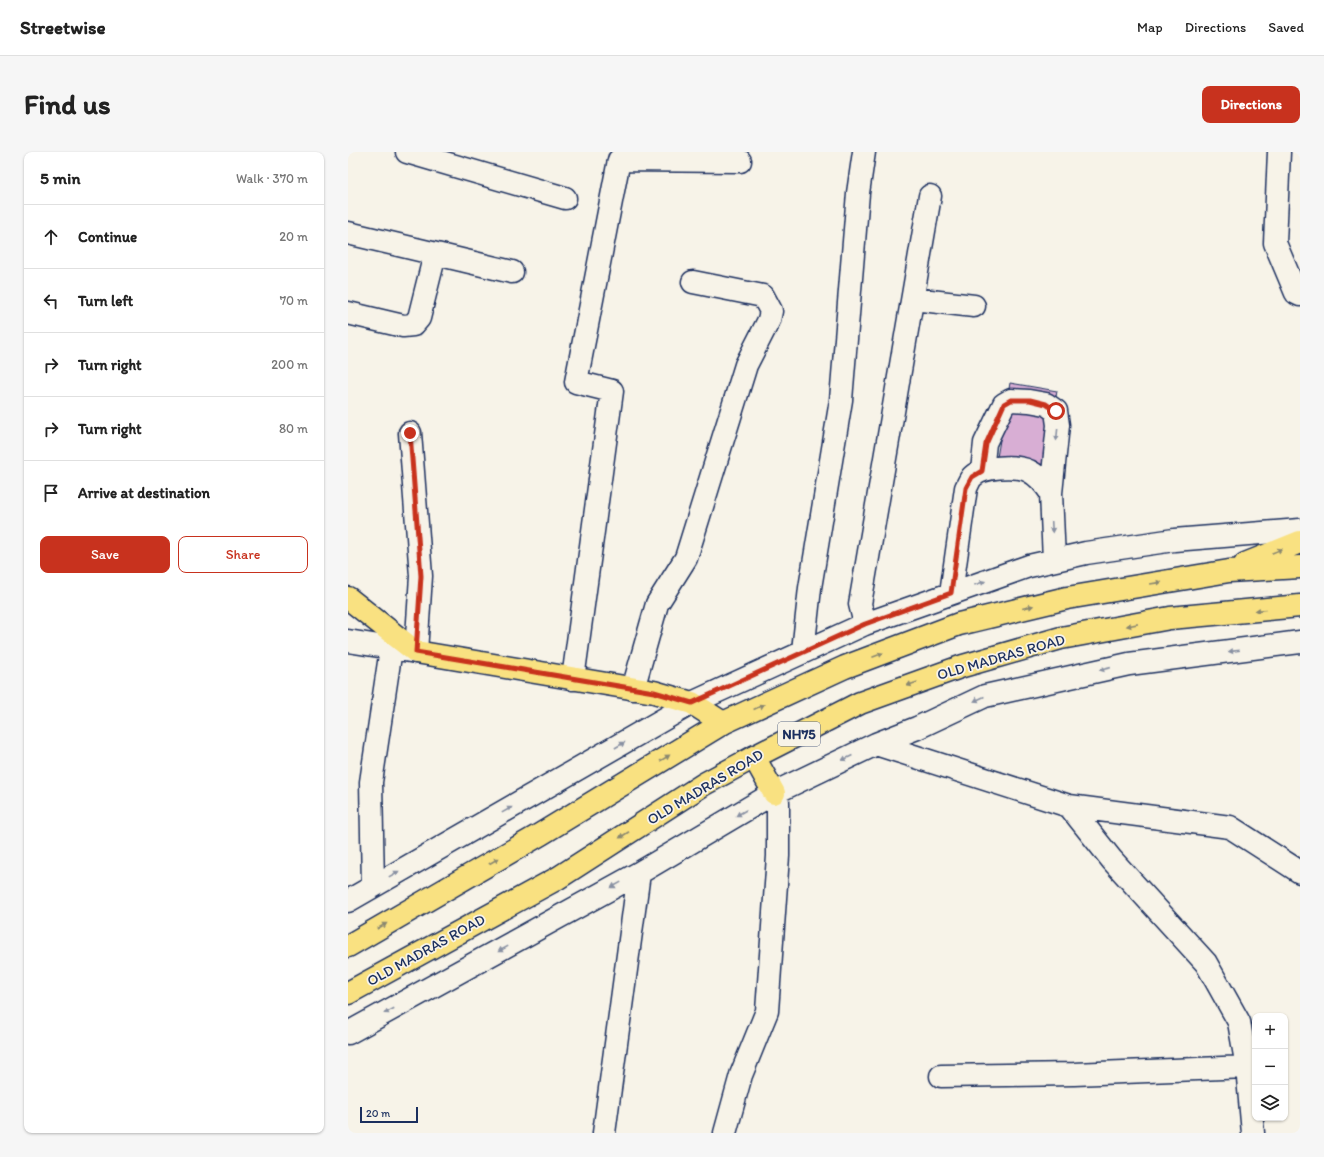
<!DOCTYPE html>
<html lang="en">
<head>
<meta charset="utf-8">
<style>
  body { margin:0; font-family:Itim,sans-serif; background:#f6f6f6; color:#222 }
  .controls { position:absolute; right:12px; bottom:12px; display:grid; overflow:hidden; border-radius:8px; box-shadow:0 1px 3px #0004 }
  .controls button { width:36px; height:36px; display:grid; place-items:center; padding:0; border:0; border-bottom:1px solid #e0e0e0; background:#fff; color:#222; font:20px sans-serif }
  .scale { position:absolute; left:12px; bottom:10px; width:58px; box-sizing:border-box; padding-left:4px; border:2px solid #1b2f5e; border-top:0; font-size:11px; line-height:14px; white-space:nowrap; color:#1b2f5e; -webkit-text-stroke:3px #f7f3e8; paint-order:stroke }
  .stop { position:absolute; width:12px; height:12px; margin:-9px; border:3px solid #c8321e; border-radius:50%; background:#fff }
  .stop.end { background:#c8321e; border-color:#fff; box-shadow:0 1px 4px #0008 }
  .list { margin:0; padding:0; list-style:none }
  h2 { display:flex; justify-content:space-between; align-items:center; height:52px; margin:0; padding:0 16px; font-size:17px }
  h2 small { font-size:13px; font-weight:400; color:#767676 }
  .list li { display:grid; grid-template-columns:26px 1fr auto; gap:12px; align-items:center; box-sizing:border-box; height:64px; padding:0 16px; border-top:1px solid #e0e0e0 }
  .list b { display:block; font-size:15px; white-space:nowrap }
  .list em { font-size:13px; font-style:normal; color:#767676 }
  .actions { display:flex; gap:8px; padding:12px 16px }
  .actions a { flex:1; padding:9px 0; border:1px solid #c8321e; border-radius:8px; text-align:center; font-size:14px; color:#c8321e }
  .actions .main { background:#c8321e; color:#fff }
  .icon { flex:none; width:22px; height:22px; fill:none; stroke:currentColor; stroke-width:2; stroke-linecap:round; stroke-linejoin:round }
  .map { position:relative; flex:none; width:952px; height:981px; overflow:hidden; border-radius:8px }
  header { display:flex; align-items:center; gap:24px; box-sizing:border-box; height:56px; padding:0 20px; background:#fff; border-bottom:1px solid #e0e0e0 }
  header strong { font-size:19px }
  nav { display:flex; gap:22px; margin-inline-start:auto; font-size:14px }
  .intro { display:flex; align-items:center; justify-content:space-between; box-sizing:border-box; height:96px; padding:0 24px }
  h1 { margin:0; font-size:28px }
  .button { padding:10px 18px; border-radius:8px; background:#c8321e; color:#fff; font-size:14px; font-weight:700 }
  main { display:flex; gap:24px; padding:0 24px }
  aside { flex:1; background:#fff; border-radius:8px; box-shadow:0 1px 3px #0004 }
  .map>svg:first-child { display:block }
  .building { fill:#d8aed4; stroke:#1b2f5e }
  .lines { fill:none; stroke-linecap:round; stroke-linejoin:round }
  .minor-casing { stroke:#1b2f5e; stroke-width:25 }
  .major-casing { stroke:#1b2f5e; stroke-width:25 }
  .highway-casing { stroke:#1b2f5e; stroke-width:25 }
  .minor { stroke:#f7f3e8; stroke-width:22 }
  .major { stroke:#f9e181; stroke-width:22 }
  .highway { stroke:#f9e181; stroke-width:22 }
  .oneway { fill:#8991a3 }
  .oneway2 { fill:#8a8870 }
  .route { stroke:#c8321e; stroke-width:5 }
  .labels { text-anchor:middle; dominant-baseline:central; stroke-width:3.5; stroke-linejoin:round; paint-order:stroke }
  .shield { fill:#f7f3e8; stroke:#5d6a87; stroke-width:1 }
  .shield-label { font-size:14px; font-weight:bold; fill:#1b2f5e }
  .street-label { font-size:15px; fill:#1b2f5e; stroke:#f7f3e8 }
</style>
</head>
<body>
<header>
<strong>Streetwise</strong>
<nav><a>Map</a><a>Directions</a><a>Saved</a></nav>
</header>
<div class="intro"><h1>Find us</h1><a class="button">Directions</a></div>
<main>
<aside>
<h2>5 min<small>Walk · 370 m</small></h2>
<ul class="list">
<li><svg class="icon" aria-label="ahead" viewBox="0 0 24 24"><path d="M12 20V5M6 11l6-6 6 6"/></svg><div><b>Continue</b></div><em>20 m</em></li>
<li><svg class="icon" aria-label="left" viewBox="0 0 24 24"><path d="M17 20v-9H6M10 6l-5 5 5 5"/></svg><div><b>Turn left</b></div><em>70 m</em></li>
<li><svg class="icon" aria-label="right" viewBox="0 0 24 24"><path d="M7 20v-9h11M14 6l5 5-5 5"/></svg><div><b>Turn right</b></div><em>200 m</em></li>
<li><svg class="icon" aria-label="right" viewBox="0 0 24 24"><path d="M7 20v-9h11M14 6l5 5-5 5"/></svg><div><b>Turn right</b></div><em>80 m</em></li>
<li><svg class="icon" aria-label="arrive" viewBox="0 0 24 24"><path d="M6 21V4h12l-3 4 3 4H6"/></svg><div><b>Arrive at destination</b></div></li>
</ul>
<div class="actions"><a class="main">Save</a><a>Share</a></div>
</aside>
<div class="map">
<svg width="952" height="981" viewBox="0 0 952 981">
  <rect width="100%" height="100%" fill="#f7f3e8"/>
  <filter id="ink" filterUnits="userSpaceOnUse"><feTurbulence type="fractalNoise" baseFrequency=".025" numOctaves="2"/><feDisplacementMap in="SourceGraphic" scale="8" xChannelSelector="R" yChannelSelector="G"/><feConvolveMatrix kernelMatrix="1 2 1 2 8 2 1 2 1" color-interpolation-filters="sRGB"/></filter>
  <g filter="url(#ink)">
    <path class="building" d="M662,231L709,239L695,319L648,311Z"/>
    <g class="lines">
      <defs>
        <path id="minor" d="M59,0L217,46
          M931,0L927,91L948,141L952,143
          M0,81L164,120
          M565,147L626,154
          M0,161L55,174L65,173L71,166L87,102
          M634,319L637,291L656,252L663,248L681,249L698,252L708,259L710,273L703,341L706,408
          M603,441L618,336C620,332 622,327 624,325C634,314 668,313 681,319C691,324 697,332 703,341
          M517,472L512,452L582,44
          M0,489L68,500L73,424L62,281
          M455,499L462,436L493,248L510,41L516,0
          M225,527L264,239L228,230L271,8L392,9
          M285,537L309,452L338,406L398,213L421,168L423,159L415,144L345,130
          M528,592L721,654L764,708L858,811L891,870L899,915L905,981
          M721,654L882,675L952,720
          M25,734L23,630L43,497
          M0,749L344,551L517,472L681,414L738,401L826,388L952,378
          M0,881L291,721L426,641L528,592L569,576L637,544L781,512L952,490
          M593,924L726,922L899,915
          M256,981L291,721
          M377,981L393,923L419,859L430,704V650L426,641"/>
        <path id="major" d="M0,446L68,500L306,540L344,551L375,571
          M406,605L426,641"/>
        <path id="highway" d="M897,412L952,390
          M0,794L193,682L375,571L497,515L611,472L719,446L881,419L952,415
          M0,841L210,726L356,632L406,605L512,551L615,514L713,486L822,466L952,454"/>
      </defs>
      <use href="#minor" class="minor-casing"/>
      <use href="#major" class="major-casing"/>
      <use href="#highway" class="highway-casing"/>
      <use href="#minor" class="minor"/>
      <use href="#major" class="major"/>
      <use href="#highway" class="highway"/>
    </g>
    <defs><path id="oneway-solid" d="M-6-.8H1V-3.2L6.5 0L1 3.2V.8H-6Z"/></defs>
    <g class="oneway">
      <use href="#oneway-solid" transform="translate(709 283) rotate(96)"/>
      <use href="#oneway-solid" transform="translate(704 375) rotate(87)"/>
      <use href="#oneway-solid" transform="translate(632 431) rotate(-19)"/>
      <use href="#oneway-solid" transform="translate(886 499) rotate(173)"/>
      <use href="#oneway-solid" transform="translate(757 517) rotate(167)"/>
      <use href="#oneway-solid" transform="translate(631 547) rotate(155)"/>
      <use href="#oneway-solid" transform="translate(272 593) rotate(-30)"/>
      <use href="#oneway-solid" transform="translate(499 606) rotate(155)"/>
      <use href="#oneway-solid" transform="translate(159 658) rotate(-29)"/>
      <use href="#oneway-solid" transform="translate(393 661) rotate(150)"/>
      <use href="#oneway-solid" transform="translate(46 722) rotate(-29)"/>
      <use href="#oneway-solid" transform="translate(268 733) rotate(151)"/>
      <use href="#oneway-solid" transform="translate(155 797) rotate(151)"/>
      <use href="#oneway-solid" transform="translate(41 859) rotate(152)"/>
    </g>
    <g class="oneway2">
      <use href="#oneway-solid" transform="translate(929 399) rotate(-22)"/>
      <use href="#oneway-solid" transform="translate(808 431) rotate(-9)"/>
      <use href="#oneway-solid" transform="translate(680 455) rotate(-14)"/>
      <use href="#oneway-solid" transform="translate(913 458) rotate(175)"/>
      <use href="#oneway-solid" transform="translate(784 473) rotate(169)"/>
      <use href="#oneway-solid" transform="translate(530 503) rotate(-21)"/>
      <use href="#oneway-solid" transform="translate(564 532) rotate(160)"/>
      <use href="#oneway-solid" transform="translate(411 555) rotate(-25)"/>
      <use href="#oneway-solid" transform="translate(317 606) rotate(-32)"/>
      <use href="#oneway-solid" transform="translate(276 683) rotate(147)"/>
      <use href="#oneway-solid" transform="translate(146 709) rotate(-30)"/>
      <use href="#oneway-solid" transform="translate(34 774) rotate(-30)"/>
    </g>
  </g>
  <g class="lines" filter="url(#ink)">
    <path class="route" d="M62,281L73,424L68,500L306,540L344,551L517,472L603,441L618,336L624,325L634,319L638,292L656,252L663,248H682L698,252L708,259"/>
  </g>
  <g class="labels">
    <rect class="shield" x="430" y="570" width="42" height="24" rx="3"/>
    <g class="shield-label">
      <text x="451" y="582">NH75</text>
    </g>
    <g class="street-label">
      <text transform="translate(653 505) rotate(-16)">OLD MADRAS ROAD</text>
      <text transform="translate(357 635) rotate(-31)">OLD MADRAS ROAD</text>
      <text transform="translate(78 798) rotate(-29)">OLD MADRAS ROAD</text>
    </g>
  </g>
</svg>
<div class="controls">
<button>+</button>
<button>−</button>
<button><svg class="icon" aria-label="layers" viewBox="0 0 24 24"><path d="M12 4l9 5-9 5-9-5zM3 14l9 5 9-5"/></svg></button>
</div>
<div class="scale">20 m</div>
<div class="stop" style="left:708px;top:259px"></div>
<div class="stop end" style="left:62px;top:281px"></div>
</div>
</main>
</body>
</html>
